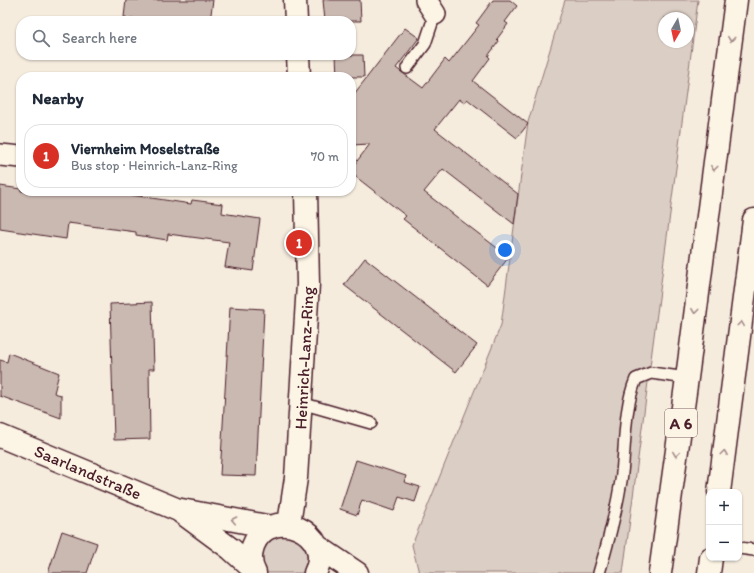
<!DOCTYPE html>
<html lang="en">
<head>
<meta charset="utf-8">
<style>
  body { margin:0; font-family:Itim,sans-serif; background:#f2f2f3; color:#1f2937 }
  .controls { position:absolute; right:12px; bottom:12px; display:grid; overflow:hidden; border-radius:8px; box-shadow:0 1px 3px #0004 }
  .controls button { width:36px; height:36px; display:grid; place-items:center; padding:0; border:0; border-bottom:1px solid #e0e1e3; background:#fff; color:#1f2937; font:20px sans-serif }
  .compass { position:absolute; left:658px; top:12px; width:36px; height:36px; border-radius:50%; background:#fff; box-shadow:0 1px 3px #0004; rotate:189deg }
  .you { position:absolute; left:505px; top:250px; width:14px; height:14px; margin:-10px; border:3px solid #fff; border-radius:50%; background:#1a73e8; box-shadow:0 0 0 6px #1a73e833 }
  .badge { display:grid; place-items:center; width:26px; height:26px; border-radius:50%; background:#d93025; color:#fff; font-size:13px; font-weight:700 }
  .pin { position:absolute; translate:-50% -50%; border:2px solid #fff; box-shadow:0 1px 4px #0006 }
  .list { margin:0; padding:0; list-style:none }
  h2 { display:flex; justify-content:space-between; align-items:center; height:52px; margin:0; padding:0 16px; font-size:17px }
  h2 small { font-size:13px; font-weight:400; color:#747a83 }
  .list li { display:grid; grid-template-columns:26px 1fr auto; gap:12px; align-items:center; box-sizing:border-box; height:64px; margin:0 8px 8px; padding:0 8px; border:1px solid #e0e1e3; border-radius:16px }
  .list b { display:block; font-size:15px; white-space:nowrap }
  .list p { margin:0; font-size:13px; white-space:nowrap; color:#747a83 }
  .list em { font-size:13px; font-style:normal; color:#747a83 }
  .icon { flex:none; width:22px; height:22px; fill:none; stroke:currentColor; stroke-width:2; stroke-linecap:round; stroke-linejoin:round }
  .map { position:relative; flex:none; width:754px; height:573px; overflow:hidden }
  .search { position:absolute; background:#fff; box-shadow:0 1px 3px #0004; left:16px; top:16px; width:340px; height:44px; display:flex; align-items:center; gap:10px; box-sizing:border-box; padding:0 14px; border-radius:16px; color:#747a83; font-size:15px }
  .panel { position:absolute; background:#fff; box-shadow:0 1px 3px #0004; left:16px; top:72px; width:340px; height:124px; border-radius:16px }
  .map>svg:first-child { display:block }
  .green { fill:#dbcec4; stroke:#927678; fill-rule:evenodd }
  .building { fill:#cab9b1; stroke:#4a1f2b }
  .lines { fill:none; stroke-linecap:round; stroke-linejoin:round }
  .lane-casing { stroke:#4a1f2b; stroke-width:14 }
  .street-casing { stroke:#4a1f2b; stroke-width:24 }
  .secondary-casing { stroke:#4a1f2b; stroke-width:25 }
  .highway-casing { stroke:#4a1f2b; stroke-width:25 }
  .lane { stroke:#fcf5e5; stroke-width:11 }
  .street { stroke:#fcf5e5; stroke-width:21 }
  .secondary { stroke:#fcf5e5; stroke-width:22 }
  .highway { stroke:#fcf5e5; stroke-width:22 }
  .oneway { stroke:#a38a88 }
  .labels { text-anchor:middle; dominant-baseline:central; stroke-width:3; stroke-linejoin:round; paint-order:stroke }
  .shield { fill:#fcf5e5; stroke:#7f5f63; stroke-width:1 }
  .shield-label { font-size:16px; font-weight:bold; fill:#4a1f2b }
  .street-label { font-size:17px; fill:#4a1f2b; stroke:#fcf5e5 }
</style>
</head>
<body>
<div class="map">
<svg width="754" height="573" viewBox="0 0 754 573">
  <rect width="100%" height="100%" fill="#f5ecde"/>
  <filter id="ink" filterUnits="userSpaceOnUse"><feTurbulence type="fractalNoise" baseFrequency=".025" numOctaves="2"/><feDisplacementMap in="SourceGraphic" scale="8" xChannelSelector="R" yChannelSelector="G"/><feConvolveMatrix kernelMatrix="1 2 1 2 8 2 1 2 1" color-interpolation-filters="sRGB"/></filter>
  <g filter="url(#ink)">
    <path class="green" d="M565,0H698L623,573H419L412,545L501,325L528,122ZM664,18H688V42H664Z
      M278,536C284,536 289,535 294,538C308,544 311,562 302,573H267C257,559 263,544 278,536Z"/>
    <path class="building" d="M126,0H213L210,21H152L124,17Z
      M323,0H360L361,21H325Z
      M493,0H510L517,6L505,22L508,24L497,39L499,41L488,56L490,58L473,81L528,124L517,138L467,99L464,103L459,99L435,129L518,194L514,224L443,169L424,192L509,257L487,285L403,219L406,216L351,173V169L370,144L351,145V98L405,28L419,38L396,68L423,88L445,59L449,63L479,25L476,23Z
      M336,55H363L364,77H337Z
      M0,186L21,189V191H105L191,204L192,200L223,204L222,213L260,219L253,271L225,267L229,242L168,234L167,240L136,235V232L68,223L66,239L0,229Z
      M365,258L477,345L456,372L344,285Z
      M152,302L154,369H149L150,439L114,440L110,304Z
      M230,307L264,309L256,476L220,475Z
      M9,353L59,373L54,393L61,395V418L0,396V360L7,362Z
      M356,460L406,476L404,482L420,487L415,502L399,497L394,511L362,500L357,515L340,509Z
      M62,531L97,543L87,573H48Z"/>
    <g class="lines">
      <defs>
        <path id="lane" d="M407,68L425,44L435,14
          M301,403L371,423
          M739,548L754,550
          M599,573C608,543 616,512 621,481C626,447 623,410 636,379L651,373L687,378"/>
        <path id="street" d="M426,0L435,14
          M0,155L21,157"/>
        <path id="secondary" d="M295,0L296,21
          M298,55L299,77
          M0,436L176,509L272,527
          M181,512L231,549L252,568
          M289,524L296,478L308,284L306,191
          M317,546L357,573
          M255,573C250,564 250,555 253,546C269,503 336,532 315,573"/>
        <path id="highway" d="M719,492L754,220
          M660,573L687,378L736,0
          M709,573L711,558"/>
      </defs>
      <use href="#lane" class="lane-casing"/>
      <use href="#street" class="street-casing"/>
      <use href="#secondary" class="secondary-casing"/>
      <use href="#highway" class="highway-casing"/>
      <use href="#lane" class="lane"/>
      <use href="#street" class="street"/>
      <use href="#secondary" class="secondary"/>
      <use href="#highway" class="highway"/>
    </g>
    <defs><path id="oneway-chevron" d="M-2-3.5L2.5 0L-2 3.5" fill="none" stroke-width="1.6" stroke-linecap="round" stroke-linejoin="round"/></defs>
    <g class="oneway">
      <use href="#oneway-chevron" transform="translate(731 39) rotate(97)"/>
      <use href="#oneway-chevron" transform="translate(714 168) rotate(97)"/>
      <use href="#oneway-chevron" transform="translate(695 311) rotate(97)"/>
      <use href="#oneway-chevron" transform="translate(741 324) rotate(-83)"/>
      <use href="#oneway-chevron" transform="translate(724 453) rotate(-83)"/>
      <use href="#oneway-chevron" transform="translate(676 454) rotate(98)"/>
      <use href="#oneway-chevron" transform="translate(234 520) rotate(-168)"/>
    </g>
  </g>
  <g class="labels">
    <rect class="shield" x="665" y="409" width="32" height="28" rx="3"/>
    <g class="shield-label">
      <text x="681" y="423">A 6</text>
    </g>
    <g class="street-label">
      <text transform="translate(304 358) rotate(-87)">Heinrich-Lanz-Ring</text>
      <text transform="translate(88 472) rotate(23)">Saarlandstraße</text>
    </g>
  </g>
</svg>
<div class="controls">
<button>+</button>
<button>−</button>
</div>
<svg class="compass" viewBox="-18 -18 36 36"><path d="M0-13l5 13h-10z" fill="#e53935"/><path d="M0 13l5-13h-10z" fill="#747a83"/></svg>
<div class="you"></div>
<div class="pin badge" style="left:299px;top:243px">1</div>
<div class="search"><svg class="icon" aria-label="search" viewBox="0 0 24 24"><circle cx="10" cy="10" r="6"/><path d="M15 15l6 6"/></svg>Search here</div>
<section class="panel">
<h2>Nearby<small></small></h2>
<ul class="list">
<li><span class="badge">1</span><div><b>Viernheim Moselstraße</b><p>Bus stop · Heinrich-Lanz-Ring</p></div><em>70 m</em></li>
</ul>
</section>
</div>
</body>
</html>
